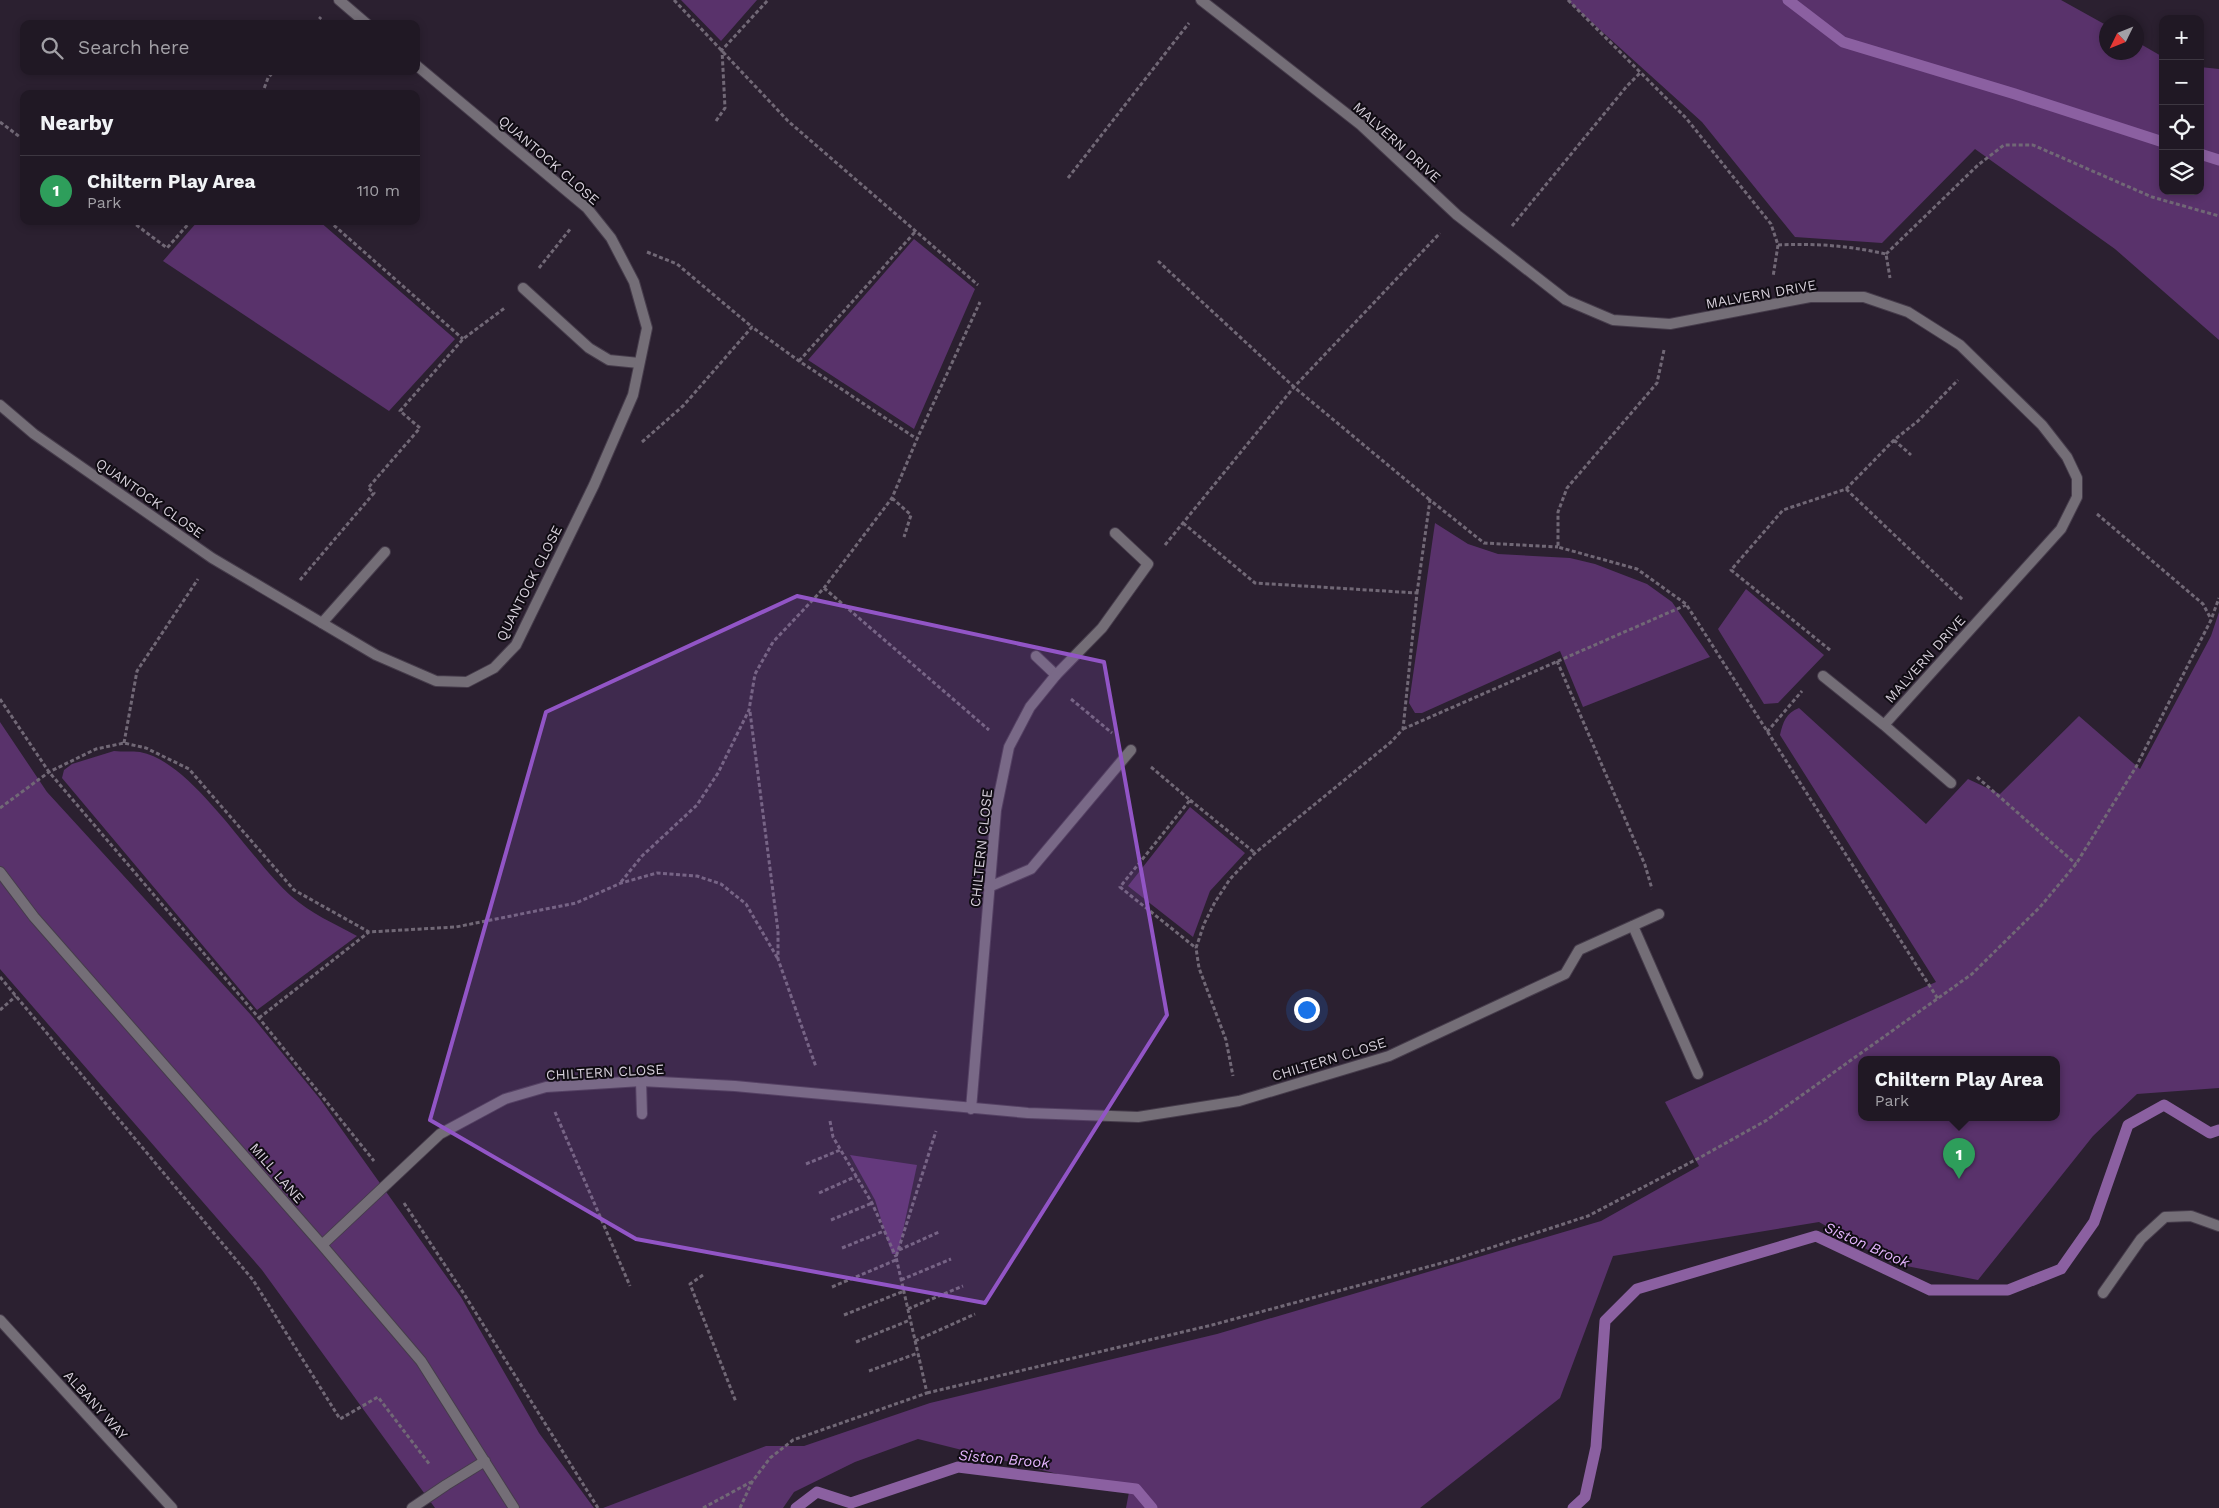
<!DOCTYPE html>
<html lang="en">
<head>
<meta charset="utf-8">
<style>
  body { margin:0; font-family:"Work Sans",sans-serif; background:#2d2531; color:#f1f3f6 }
  .controls { position:absolute; right:15px; top:15px; display:grid; overflow:hidden; border-radius:10px; box-shadow:0 2px 8px #0003 }
  .controls button { width:45px; height:45px; display:grid; place-items:center; padding:0; border:0; border-bottom:1px solid #3d3741; background:#201824; color:#f1f3f6; font:25px sans-serif }
  .compass { position:absolute; left:2099px; top:15px; width:45px; height:45px; border-radius:50%; background:#201824; box-shadow:0 2px 8px #0003; rotate:227deg }
  .you { position:absolute; left:1306px; top:1009px; width:18px; height:18px; margin:-12px; border:4px solid #fff; border-radius:50%; background:#1a73e8; box-shadow:0 0 0 8px #1a73e833 }
  .badge { display:grid; place-items:center; width:32px; height:32px; border-radius:50%; background:#46d49e; color:#fff; font-size:16px; font-weight:700 }
  .pin { position:absolute; translate:-50% -41px; filter:drop-shadow(0 1px 2px #0008) }
  .pin::after { content:''; position:absolute; top:26px; width:18px; height:15px; background:inherit; clip-path:polygon(0 0,100% 0,50% 100%) }
  .popup { position:absolute; left:1858px; top:1056px; width:202px; height:65px; box-sizing:border-box; display:grid; place-content:center; border-radius:10px; background:#201824; filter:drop-shadow(0 1px 4px #0005); font-size:16px; white-space:nowrap; color:#a2a0a6 }
  .popup b { font-size:19px; color:#f1f3f6 }
  .popup::after { content:''; position:absolute; left:50%; top:100%; margin-left:-10px; border:10px solid transparent; border-top-color:#201824 }
  .list { margin:0; padding:0; list-style:none }
  h2 { display:flex; justify-content:space-between; align-items:center; height:65px; margin:0; padding:0 20px; font-size:21px }
  h2 small { font-size:16px; font-weight:400; color:#a2a0a6 }
  .list li { display:grid; grid-template-columns:32px 1fr auto; gap:15px; align-items:center; box-sizing:border-box; height:70px; padding:0 20px; border-top:1px solid #3d3741 }
  .list b { display:block; font-size:19px; white-space:nowrap }
  .list p { margin:0; font-size:16px; white-space:nowrap; color:#a2a0a6 }
  .list em { font-size:16px; font-style:normal; color:#a2a0a6 }
  .icon { flex:none; width:28px; height:28px; fill:none; stroke:currentColor; stroke-width:2; stroke-linecap:round; stroke-linejoin:round }
  .map { position:relative; flex:none; width:2219px; height:1508px; overflow:hidden }
  .search { position:absolute; background:#201824; box-shadow:0 2px 8px #0003; left:20px; top:20px; width:400px; height:55px; display:flex; align-items:center; gap:12px; box-sizing:border-box; padding:0 18px; border-radius:10px; color:#a2a0a6; font-size:19px }
  .panel { position:absolute; background:#201824; box-shadow:0 2px 8px #0003; left:20px; top:90px; width:400px; height:135px; border-radius:10px }
  .map>svg:first-child { display:block }
  .green { fill:#59326b; fill-rule:evenodd }
  .lines { fill:none; stroke-linecap:round; stroke-linejoin:round }
  .stream { stroke:#8b60a1; stroke-width:11 }
  .service-casing { stroke:#463c4b; stroke-width:12 }
  .minor-casing { stroke:#463c4b; stroke-width:12 }
  .path { stroke:#716876; stroke-width:3; stroke-dasharray:4 2.5; stroke-linecap:butt }
  .service { stroke:#746e77; stroke-width:10 }
  .minor { stroke:#746e77; stroke-width:10 }
  .marked { fill:#9255c6; fill-opacity:0.2; stroke:#9255c6; stroke-width:4; stroke-linejoin:round }
  .labels { text-anchor:middle; dominant-baseline:central; stroke-width:4; stroke-linejoin:round; paint-order:stroke }
  .street-label { font-size:14px; fill:#d6cfda; stroke:#100c13 }
  .water-label { font-size:15px; font-style:italic; fill:#e3b4fc; stroke:#100c13 }
</style>
</head>
<body>
<div class="map">
<svg width="2219" height="1508" viewBox="0 0 2219 1508">
  <rect width="100%" height="100%" fill="#2b2030"/>
  <path class="green" d="M681,0H757L721,41Z
    M1567,0H2061L2106,25V52H2136L2137,42L2163,57V191H2200V67L2219,69V340L2115,249L1975,149L1882,243L1795,237L1702,122Z
    M198,221H319L455,339L389,411L163,261Z
    M914,239L975,289L914,429L808,360Z
    M1435,523L1468,544L1498,554L1570,558L1595,564L1647,584L1672,602L1710,657L1583,707L1560,651L1422,713H1415L1409,703Z
    M1746,589L1824,655L1778,703L1764,704L1718,629Z
    M2219,612V1088L2137,1094L2093,1136L1978,1280L1891,1263L1819,1222L1613,1256L1560,1398L1420,1508H1126L1129,1492L918,1439L855,1462L794,1492L783,1508H603L766,1446H804L930,1403L1217,1334L1601,1221L1699,1166L1665,1102L1936,982L1780,735C1783,722 1786,713 1799,708L1926,824L1968,779L2000,794L2079,716L2140,769L2211,636ZM1862,1060H2056V1118H1862Z
    M0,722L47,792L251,1015L320,1099L461,1297L539,1433L594,1508H435L262,1270L0,969Z
    M114,751C122,752 132,751 140,752C192,761 251,861 291,896C310,913 335,924 357,936L257,1010L62,778L64,770L72,764Z
    M1190,807L1245,853L1210,891L1193,937L1128,886Z
    M850,1155L917,1165L898,1254H892L875,1200Z"/>
  <g class="lines">
    <path class="stream" d="M1788,0L1843,42L2015,94L2163,142
      M2200,154L2219,160
      M796,1508L817,1492L851,1503L958,1467L1136,1489L1152,1508
      M1573,1508L1585,1497L1596,1447L1605,1321L1637,1289L1816,1236L1930,1290H2008L2061,1269L2094,1222L2128,1125L2164,1105L2210,1133L2219,1130"/>
    <defs>
      <path id="service" d="M523,288L589,348L609,360L639,363
        M322,623L385,552
        M1036,656L1056,675
        M989,887L1031,869L1131,750
        M1633,926L1698,1074
        M641,1081L642,1114
        M2103,1293L2141,1239L2165,1217L2191,1216L2219,1226"/>
      <path id="minor" d="M339,0L367,24
        M1201,0L1361,125L1457,215L1566,300L1613,320L1670,324L1810,297H1864L1908,312L1960,345L2042,425L2067,457L2077,478V497L2061,529L1884,725L1951,783
        M0,405L34,434L212,558L376,655L436,681L467,682L494,668L516,645L594,485L633,395L647,328L634,282L611,238L587,208L416,65
        M1823,676L1884,725
        M0,872L34,917L322,1245L421,1361L514,1508
        M971,1109L996,810L1009,747L1030,707L1056,675L1102,628L1148,564L1115,533
        M322,1245L440,1134L505,1099L546,1087L641,1081L735,1086L1028,1113L1138,1117L1239,1101L1389,1056L1565,974L1579,950L1659,914
        M0,1320L172,1508
        M412,1508L446,1485L485,1461"/>
    </defs>
    <use href="#service" class="service-casing"/>
    <use href="#minor" class="minor-casing"/>
    <path class="path" d="M674,0L788,121L978,285
      M1568,0L1686,118L1771,224L1778,245L1773,277
      M315,24L321,17
      M262,94L268,78L274,71
      M716,121L725,108L722,50L768,0
      M0,122L24,140
      M1068,178L1189,23
      M131,221L167,248L191,221
      M329,221L463,339
      M1512,226L1627,86L1640,73
      M1778,245C1815,243 1850,246 1886,254L1890,278
      M647,252L677,264L752,327
      M1886,254L1978,165L2004,145H2033L2152,197L2219,216
      M1158,261L1294,387L1430,500
      M539,268L571,228
      M1664,350L1657,383L1567,488L1558,512V547L1637,569L1686,604L1938,999
      M799,361L915,232
      M1894,440L1911,455
      M642,442L684,405L752,327L799,361L917,439
      M1846,489L1963,600
      M892,498L911,515L904,537
      M2097,514L2203,604L2211,619
      M1183,523L1255,583L1417,593L1403,729L1391,742L1255,853L1230,879L1215,902L1204,924L1196,948L1199,968L1226,1040L1233,1076
      M1165,545L1294,387L1440,233
      M300,580L374,493L368,488L420,428L400,411L463,339L506,307
      M824,588L989,730
      M1417,593L1430,500L1484,543L1558,547
      M1830,650L1731,570L1783,510L1846,489L1894,440L1918,421L1958,380
      M1557,661L1645,865L1652,889
      M0,699L49,772L259,1018L374,1161
      M1071,699L1112,733
      M750,712L778,931V959L816,1067
      M1403,729L1686,605
      M1767,732L1802,691
      M124,743L137,671L198,579
      M1151,767L1190,800L1120,887L1196,948
      M1977,777L2076,864
      M1190,800L1255,853
      M0,808L49,772L96,749L124,743L146,748L189,769L294,890L369,932L456,927L576,903L621,883L657,873L697,876L721,884L746,904L778,959
      M621,882L642,856L697,805L718,773L749,710L755,674L773,642L824,588L892,498L917,439L980,302
      M0,977L253,1280L340,1419L378,1397L430,1465
      M0,1010L16,996
      M259,1018L369,932
      M555,1112L630,1286
      M830,1121L833,1137L872,1203L896,1257
      M806,1164L840,1150
      M819,1193L857,1176
      M404,1203L464,1294L598,1508
      M831,1220L872,1203
      M842,1248L884,1231
      M899,1250L939,1232
      M703,1275L690,1284L736,1402
      M901,1280L951,1259
      M832,1287L896,1260
      M908,1309L963,1286
      M844,1315L904,1291
      M915,1341L975,1314
      M856,1342L910,1320
      M869,1371L918,1353
      M927,1393L1212,1325L1453,1260L1588,1216L1699,1158L1767,1120L1972,974L2040,907L2076,864L2136,767L2211,620L2219,598
      M703,1508L751,1482
      M740,1508L752,1482L770,1458L793,1440L927,1393L896,1257L936,1131"/>
    <use href="#service" class="service"/>
    <use href="#minor" class="minor"/>
  </g>
  <path class="marked" d="M797,596L1104,662L1167,1015L985,1303L636,1239L430,1120L546,712Z"/>
  <g class="labels">
    <g class="street-label">
      <text transform="translate(1397 142) rotate(42)">MALVERN DRIVE</text>
      <text transform="translate(549 160) rotate(41)">QUANTOCK CLOSE</text>
      <text transform="translate(1761 294) rotate(-10)">MALVERN DRIVE</text>
      <text transform="translate(150 498) rotate(35)">QUANTOCK CLOSE</text>
      <text transform="translate(529 583) rotate(-63)">QUANTOCK CLOSE</text>
      <text transform="translate(1925 659) rotate(-48)">MALVERN DRIVE</text>
      <text transform="translate(981 848) rotate(-84)">CHILTERN CLOSE</text>
      <text transform="translate(1329 1059) rotate(-17)">CHILTERN CLOSE</text>
      <text transform="translate(605 1072) rotate(-3)">CHILTERN CLOSE</text>
      <text transform="translate(277 1173) rotate(49)">MILL LANE</text>
      <text transform="translate(96 1405) rotate(48)">ALBANY WAY</text>
    </g>
    <g class="water-label">
      <text transform="translate(1867 1245) rotate(24)">Siston Brook</text>
      <text transform="translate(1004 1459) rotate(5)">Siston Brook</text>
    </g>
  </g>
</svg>
<div class="controls">
<button>+</button>
<button>−</button>
<button><svg class="icon" aria-label="locate" viewBox="0 0 24 24"><circle cx="12" cy="12" r="6"/><path d="M12 2v4M12 18v4M2 12h4M18 12h4"/></svg></button>
<button><svg class="icon" aria-label="layers" viewBox="0 0 24 24"><path d="M12 4l9 5-9 5-9-5zM3 14l9 5 9-5"/></svg></button>
</div>
<svg class="compass" viewBox="-18 -18 36 36"><path d="M0-13l5 13h-10z" fill="#e53935"/><path d="M0 13l5-13h-10z" fill="#a2a0a6"/></svg>
<div class="you"></div>
<div class="pin badge" style="left:1959px;top:1179px;background:#2e9e5b">1</div>
<div class="popup"><b>Chiltern Play Area</b>Park</div>
<div class="search"><svg class="icon" aria-label="search" viewBox="0 0 24 24"><circle cx="10" cy="10" r="6"/><path d="M15 15l6 6"/></svg>Search here</div>
<section class="panel">
<h2>Nearby<small></small></h2>
<ul class="list">
<li><span class="badge" style="background:#2e9e5b">1</span><div><b>Chiltern Play Area</b><p>Park</p></div><em>110 m</em></li>
</ul>
</section>
</div>
</body>
</html>
